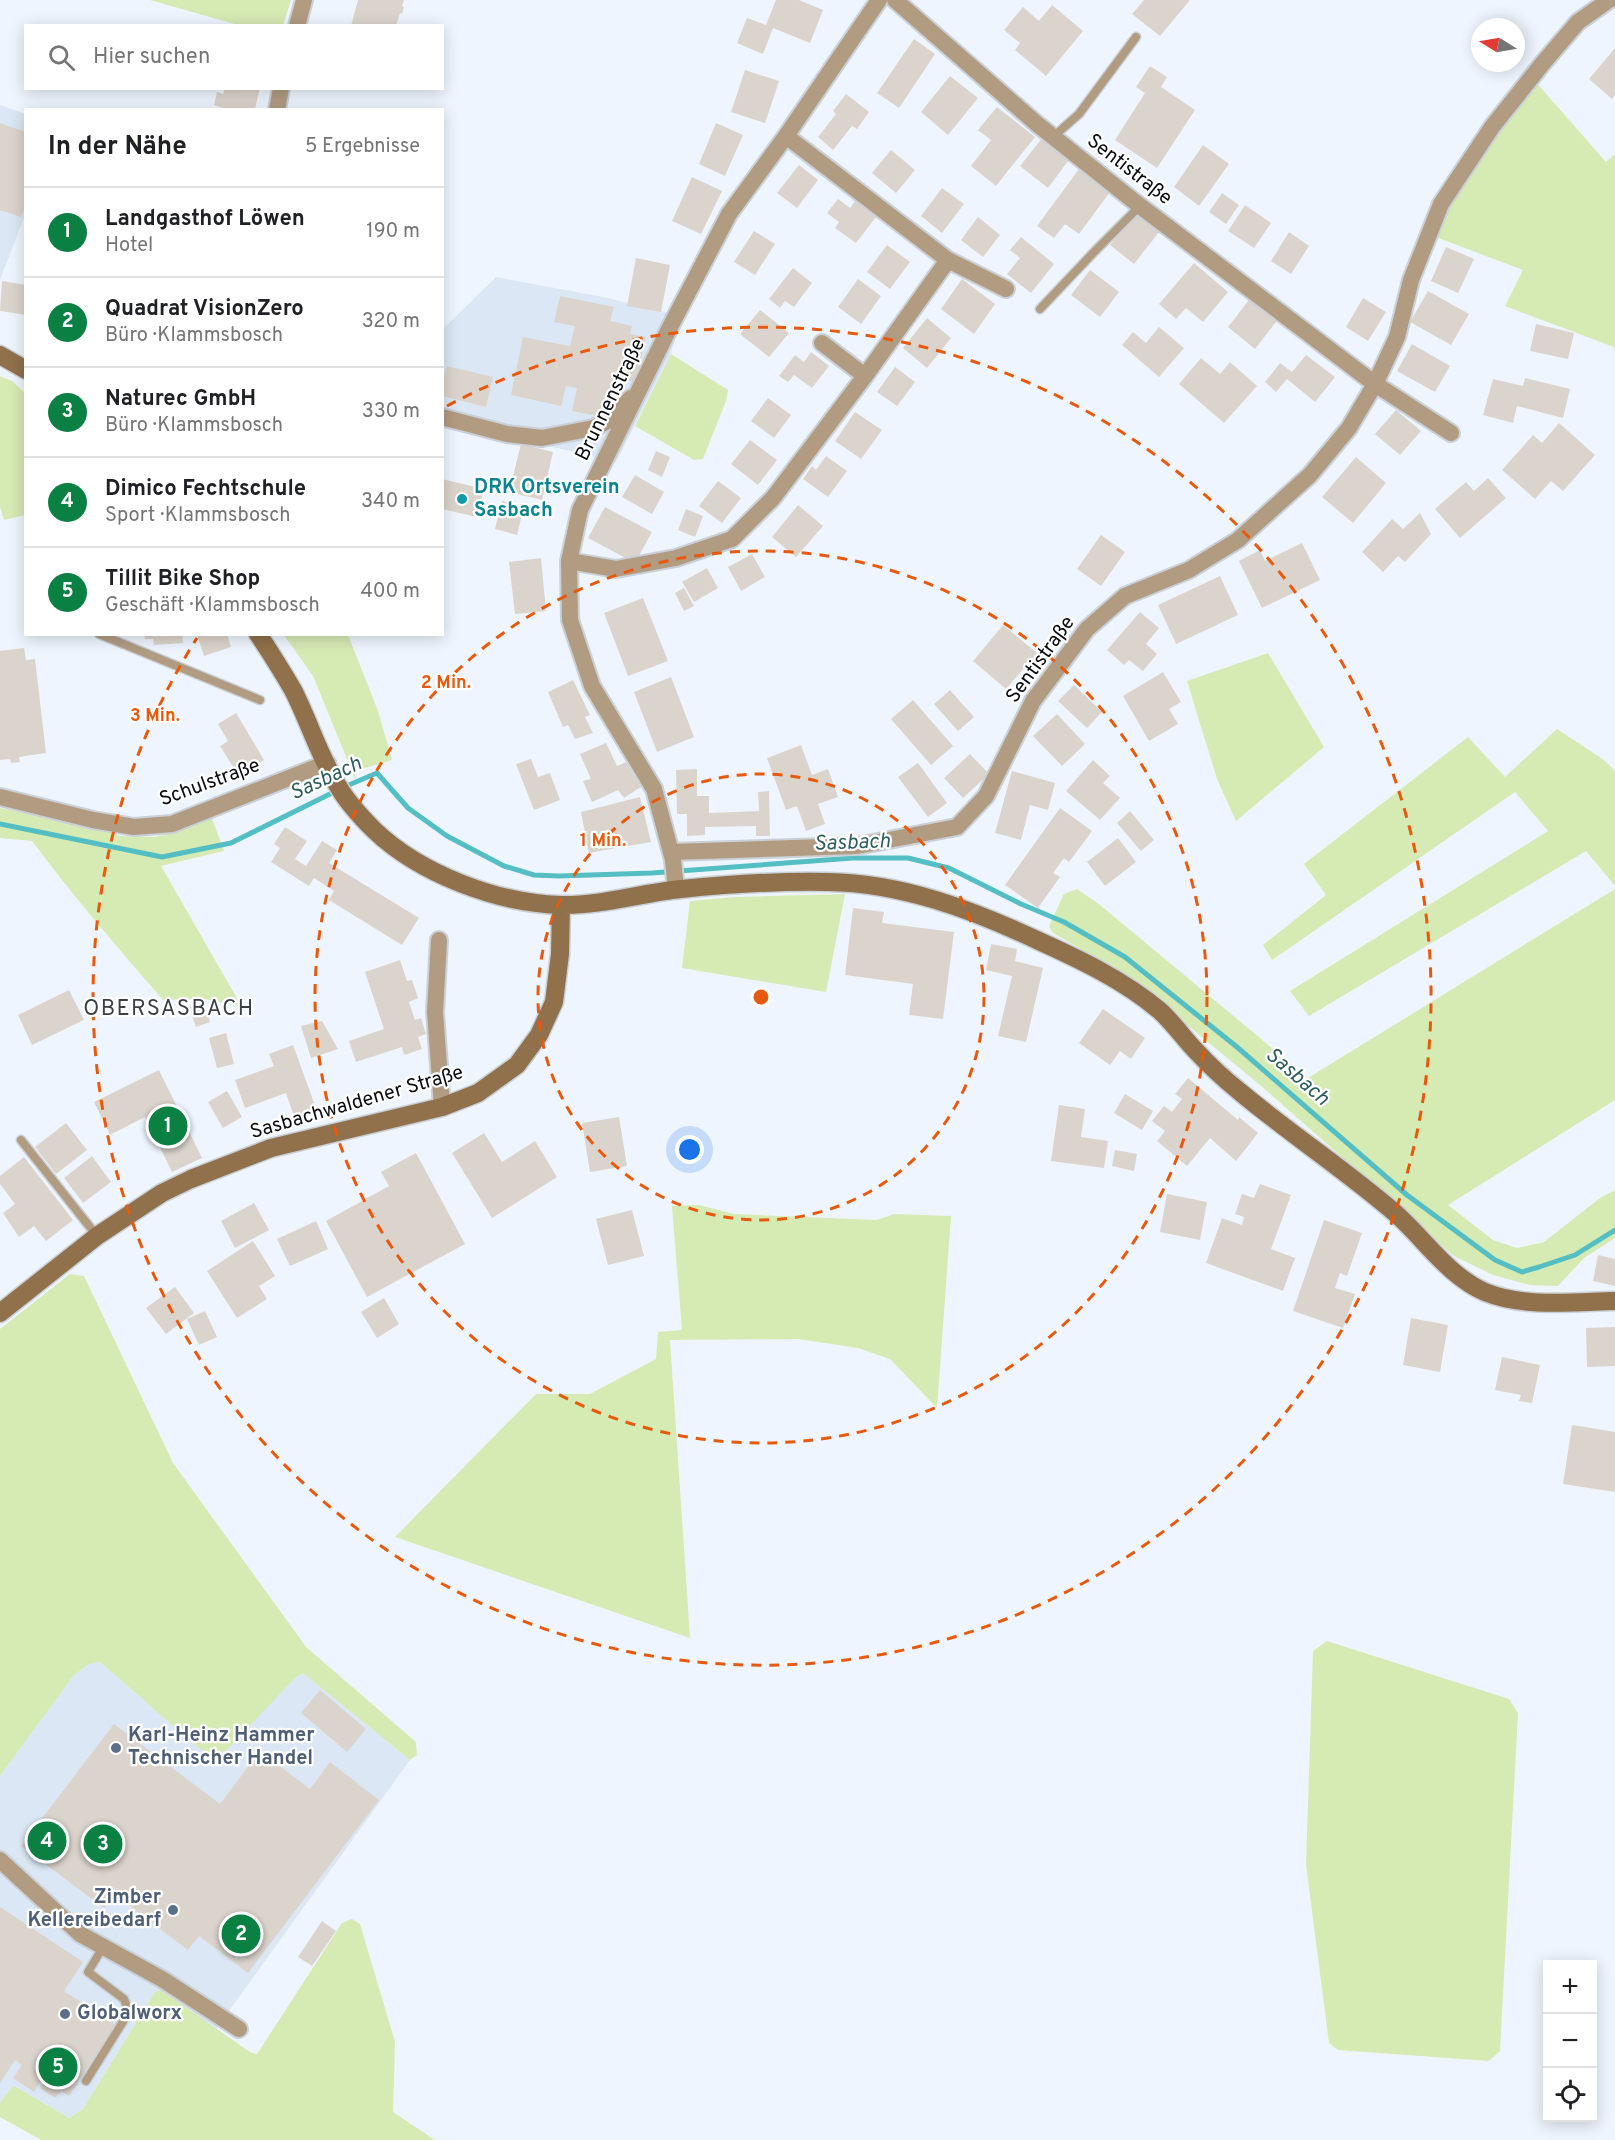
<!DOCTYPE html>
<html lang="de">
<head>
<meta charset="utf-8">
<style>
  body { margin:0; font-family:Overpass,sans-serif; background:#f6f6f6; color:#202124 }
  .controls { position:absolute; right:18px; bottom:18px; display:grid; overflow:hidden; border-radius:0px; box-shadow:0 3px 15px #0003 }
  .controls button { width:54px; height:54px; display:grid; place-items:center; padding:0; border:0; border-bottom:2px solid #e0e0e0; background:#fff; color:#202124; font:30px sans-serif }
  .compass { position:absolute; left:1471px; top:18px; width:54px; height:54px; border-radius:50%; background:#fff; box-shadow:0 3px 15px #0003; rotate:281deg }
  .you { position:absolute; left:690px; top:1150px; width:21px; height:21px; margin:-15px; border:4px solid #fff; border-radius:50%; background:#1a73e8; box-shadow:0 0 0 9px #1a73e833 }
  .badge { display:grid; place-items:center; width:39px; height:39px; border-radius:50%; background:#0b8043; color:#fff; font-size:20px; font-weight:700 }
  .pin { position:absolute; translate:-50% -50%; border:3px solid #fff; box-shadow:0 2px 6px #0006 }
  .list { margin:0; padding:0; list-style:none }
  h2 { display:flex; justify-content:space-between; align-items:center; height:78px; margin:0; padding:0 24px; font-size:26px }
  h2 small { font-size:20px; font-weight:400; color:#757577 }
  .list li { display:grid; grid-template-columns:39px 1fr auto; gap:18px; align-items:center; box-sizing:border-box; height:90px; padding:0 24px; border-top:2px solid #e0e0e0 }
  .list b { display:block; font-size:22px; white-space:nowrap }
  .list p { margin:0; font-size:20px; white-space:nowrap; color:#757577 }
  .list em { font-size:20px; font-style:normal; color:#757577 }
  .icon { flex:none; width:33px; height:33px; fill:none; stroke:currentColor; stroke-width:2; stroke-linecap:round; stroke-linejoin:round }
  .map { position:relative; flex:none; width:1615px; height:2140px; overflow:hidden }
  .search { position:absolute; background:#fff; box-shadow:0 3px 15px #0003; left:24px; top:24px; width:420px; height:66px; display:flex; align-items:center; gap:15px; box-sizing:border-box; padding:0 21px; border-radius:0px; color:#757577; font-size:22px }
  .panel { position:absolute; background:#fff; box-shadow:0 3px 15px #0003; left:24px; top:108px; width:420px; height:528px; border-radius:0px }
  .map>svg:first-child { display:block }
  .built { fill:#dbe7f4 }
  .green { fill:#d6eab3 }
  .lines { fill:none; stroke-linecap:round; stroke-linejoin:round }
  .stream { stroke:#53bec3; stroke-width:5 }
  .building { fill:#dbd4cc }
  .lane-casing { stroke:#cad0d8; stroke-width:11 }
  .street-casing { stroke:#cad0d8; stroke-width:20 }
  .secondary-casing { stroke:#cad0d8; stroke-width:21 }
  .lane { stroke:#b19c82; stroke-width:8 }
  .street { stroke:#b19c82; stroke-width:16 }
  .secondary { stroke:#90714b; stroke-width:18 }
  .ring { fill:none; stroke:#e8590c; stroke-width:3; stroke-dasharray:10 8 }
  .culture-dot { fill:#0f9aa8; stroke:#fff; stroke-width:2 }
  .service-dot { fill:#5c6f8a; stroke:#fff; stroke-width:2 }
  .labels { text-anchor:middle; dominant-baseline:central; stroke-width:4.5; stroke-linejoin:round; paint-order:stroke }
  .street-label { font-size:20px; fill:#090b0e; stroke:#fff }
  .culture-label { font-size:20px; font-weight:bold; fill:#0d838f; stroke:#fff; text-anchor:start }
  .service-label { font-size:20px; font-weight:bold; fill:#4e5e75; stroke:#fff; text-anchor:start }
  .water-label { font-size:21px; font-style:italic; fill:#2e5d5e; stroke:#fff }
  .quarter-label { font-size:22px; letter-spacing:1.5px; fill:#3a3f45; stroke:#fff }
  .centre { fill:#e8590c; stroke:#fff; stroke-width:3 }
  .ring-label { font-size:18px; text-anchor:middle; font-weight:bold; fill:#e8590c; stroke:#fff; stroke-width:4.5; stroke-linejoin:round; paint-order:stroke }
</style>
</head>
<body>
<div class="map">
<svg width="1615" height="2140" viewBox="0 0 1615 2140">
  <rect width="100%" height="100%" fill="#eff5fe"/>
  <path class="built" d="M0,105L26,114L25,215L0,280Z
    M496,277L603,297L681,316L671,354L616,462L451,423L443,419L442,330Z
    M100,1662L196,1746L303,1673L410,1760L216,2029L161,1990L155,1992L83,2109L69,2118L16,2087H12L0,2103V1776L74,1675L89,1664Z"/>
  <path class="green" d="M150,0H291L283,25H238Z
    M1534,80L1606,162L1615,154V353L1614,347L1505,306L1523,270L1433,236L1458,189Z
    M671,354L728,390L726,401L703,459L694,460L635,426Z
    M0,376L12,381L26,394L25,515L4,520L0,507Z
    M284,635H348L378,711L392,760L355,771L356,781L313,676Z
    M1268,653L1324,747L1236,821L1217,779L1187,681Z
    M1557,729L1604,760L1615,771V886L1586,851L1309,1016L1290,991L1548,831L1515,792L1272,960L1263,945L1326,895L1304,864L1468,737L1505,777Z
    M0,808L72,821L120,836L155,837L177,832L211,816L224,851L161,866L242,1007L205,999L163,1000C118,948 73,896 32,841L0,838Z
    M1077,889L1100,905L1308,1078L1615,889V1100L1448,1205L1493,1240L1517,1248L1544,1242L1600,1198L1615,1190V1238L1584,1258L1558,1286L1530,1285L1493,1275L1454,1256L1260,1085L1129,977L1053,933L1049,926L1064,894Z
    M845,894L826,992L682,968L690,901L735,897Z
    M699,1205L734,1214L877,1220L894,1214L951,1216L937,1408L890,1359L858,1348L798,1339L670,1340L690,1638L395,1537L536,1394H590L656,1359L658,1332L682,1330L672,1206Z
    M70,1274L84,1276L173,1463L306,1647L416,1742L417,1755L410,1760L303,1673L294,1679L226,1751L209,1753L196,1746L100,1662L89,1664L74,1675L0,1776V1329Z
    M1327,1641L1509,1699L1518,1713L1500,2051L1489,2061L1338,2050L1329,2043L1306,1864L1313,1651Z
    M352,1919L360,1924L395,2042L393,2112L435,2140H41L0,2117V2103L12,2087H16L69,2118L83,2109L155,1992L161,1990L250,2052L257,2054L342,1923Z"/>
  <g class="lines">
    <path class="stream" d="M344,787L377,773L408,808L447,836L504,866L534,875L559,876L652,873L853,858H908L949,868L1021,904L1064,922L1125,957L1237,1047L1407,1195L1495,1260L1522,1272L1539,1267L1575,1255L1615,1230
      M0,824L162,857L231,843L336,791"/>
  </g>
  <path class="building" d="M358,0H404L402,6L404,7L402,14L400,13L396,26H351Z
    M776,0H799L823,10L810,43L773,28L763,54L737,43L747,18L766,25Z
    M1144,0H1190L1160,36L1132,14Z
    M1052,5L1083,31L1046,76L1015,50L1020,43L1004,30L1023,7L1039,21Z
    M914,39L935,54L899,108L877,93Z
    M1615,48V95L1612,99L1589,79Z
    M1150,66L1167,77L1161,87L1195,110L1157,168L1115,140L1145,93L1136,87Z
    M745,70L779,81L765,123L731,112Z
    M950,76L978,98L948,135L921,112Z
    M225,88H260L255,109L230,110L214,105L217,92L223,94Z
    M846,94L869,112L857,129L852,126L833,150L818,137L836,114L833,111Z
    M997,107L1035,137L996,186L971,166L991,140L978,130Z
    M0,123L26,132V205L21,217L0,210Z
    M716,123L743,135L725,176L699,164Z
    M1044,136L1071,157L1048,188L1020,166Z
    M1203,145L1229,164L1199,206L1174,187Z
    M891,150L915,170L896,193L872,173Z
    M799,165L818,180L797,208L777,193Z
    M1082,165L1113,188L1079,234L1065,224L1054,238L1037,226Z
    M692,177L722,191L701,234L672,221Z
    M942,188L964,204L942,233L921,216Z
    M1222,193L1239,205L1226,224L1209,212Z
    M838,199L850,208L855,201L876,217L856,243L835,228L839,222L827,213Z
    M1245,205L1271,223L1254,248L1228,231Z
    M1139,209L1163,227L1134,264L1110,245Z
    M978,217L1000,235L983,257L961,240Z
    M754,231L775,244L755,275L734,262Z
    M1289,232L1309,246L1291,274L1271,261Z
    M1021,237L1054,264L1031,293L1007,274L1020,258L1010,250Z
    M887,245L910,262L890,289L867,272Z
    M1446,247L1474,259L1458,293L1431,281Z
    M636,258L670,265L661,312L627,306Z
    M1194,263L1228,292L1203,322L1186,308L1176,319L1159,304Z
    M793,268L812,283L794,307L785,301L780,308L769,299Z
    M1090,270L1119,292L1100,317L1071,295Z
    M858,279L881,296L861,324L838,307Z
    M962,279L995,304L974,334L941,309Z
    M2,281L26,285V315L0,311Z
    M1428,291L1469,314L1451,345L1410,322Z
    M560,296L614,307L610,321L632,326L630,334L646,337L636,382L615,378L607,418L572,411L577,388L566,386L561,406L511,395L523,337L570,346L575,326L554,322Z
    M1252,296L1279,318L1255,349L1228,327Z
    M1363,298L1386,312L1368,341L1346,327Z
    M760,310L789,333L769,357L740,334Z
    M927,318L951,338L927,368L903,348Z
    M1536,324L1574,333L1568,359L1530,351Z
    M1159,327L1184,348L1159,377L1122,345L1133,332L1146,343Z
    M1412,344L1450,366L1435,392L1397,371Z
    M811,352L829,366L812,388L794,375L788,382L779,376L795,355L804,362Z
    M1306,355L1335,377L1315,402L1287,379L1276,392L1265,382L1280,363L1292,372Z
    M1201,358L1220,374L1230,362L1257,386L1224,423L1179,384Z
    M447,366L493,377L486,407L442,396V383Z
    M895,367L915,382L897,406L877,392Z
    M1525,378L1570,389L1563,418L1517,406L1513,423L1483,415L1493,379L1523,386Z
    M768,398L791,415L774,438L751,421Z
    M1396,410L1421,431L1400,455L1375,434Z
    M855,412L882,430L861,459L835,441Z
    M1559,423L1595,455L1563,491L1551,481L1535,499L1502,470L1533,435L1542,443Z
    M750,440L777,460L758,485L731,464Z
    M521,444L553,452L542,500L509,492Z
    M656,451L670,457L662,477L648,470Z
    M826,456L847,471L828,497L803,479L812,466L816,470Z
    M1356,457L1386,483L1353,523L1322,497Z
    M635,475L664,492L652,514L622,497Z
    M1488,478L1506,498L1460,538L1435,509L1466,482L1474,491Z
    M442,479L484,489L477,517L442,509Z
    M718,481L741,498L722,523L699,506Z
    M502,501L524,506L517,535L495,529Z
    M798,505L823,526L796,557L772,537Z
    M605,507L652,532L635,563L588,538Z
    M686,509L703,516L695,537L678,530Z
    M1420,513L1431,534L1405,562L1398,556L1383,572L1362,552L1392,519L1403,529Z
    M1101,535L1125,552L1101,586L1077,569Z
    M1302,543L1320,580L1262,608L1239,561L1260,550L1265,561Z
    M752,554L765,577L741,591L728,567Z
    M541,558L546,611L515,614L509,562Z
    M707,568L718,588L694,602L682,582Z
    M1220,576L1238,615L1176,644L1158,605Z
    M684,588L694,606L684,611L675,593Z
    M643,598L668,661L628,676L604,613Z
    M1140,612L1159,628L1146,644L1157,654L1143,671L1129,660L1124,665L1107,650Z
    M1003,625L1037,653L1006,689L973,661Z
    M144,634H182L183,643L154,645L153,639H145Z
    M197,634H227L231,647L204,656Z
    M24,648L26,660L35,659L46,753L19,757L20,762L11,763L10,759L0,760V651Z
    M1163,672L1181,702L1169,709L1178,724L1149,741L1123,696Z
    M671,677L694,737L657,752L634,692Z
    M573,680L590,715L585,717L593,733L575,739L568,725L563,727L548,692Z
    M1074,685L1102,712L1087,728L1058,701Z
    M950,690L974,717L958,731L934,704Z
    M913,700L953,746L931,765L891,719Z
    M236,713L264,760L239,776L220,746L228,741L218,724Z
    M1057,714L1085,744L1062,766L1033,736Z
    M606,743L617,766L626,762L641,787L624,798L618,790L592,802L583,781L591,779L580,754Z
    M801,745L812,775L828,769L838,797L818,804L825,824L806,831L797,806L786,810L767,758Z
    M970,754L989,774L963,798L944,778Z
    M531,759L538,777L550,773L560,800L534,810L516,764Z
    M1093,760L1110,776L1103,783L1120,798L1100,820L1066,791Z
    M918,763L947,803L928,817L898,777Z
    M697,769V796H709V813L759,811L758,792L769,791L770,836H756V826L705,827V835L687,836V814H677L676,770Z
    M1012,771L1055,783L1048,810L1030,805L1021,840L995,833Z
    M305,779L314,780V788L304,787Z
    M640,797L651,842L589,853L581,812Z
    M1060,808L1092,831L1069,862L1064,858L1053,873L1060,877L1038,908L1005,885Z
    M1130,811L1154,840L1141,851L1117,823Z
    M285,827L307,841L295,859L306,866L322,841L337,850L329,863L419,918L402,945L329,900L334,891L328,887L314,878L309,886L271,862L280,848L274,844Z
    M1118,838L1136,862L1105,886L1087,862Z
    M853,908L884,912L882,923L954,932L943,1019L909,1015L913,984L845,975Z
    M991,944L1017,949L1015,961L1043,968L1026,1042L998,1036L1012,976L986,970Z
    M400,960L407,981L412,980L418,998L409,1002L415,1020L421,1018L426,1034L418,1037L422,1049L404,1055L402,1047L356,1062L349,1041L384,1029L365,972Z
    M69,990L84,1020L32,1045L18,1015Z
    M204,1002L210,1022L196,1027L189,1007Z
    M1103,1009L1145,1038L1131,1059L1120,1051L1110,1065L1079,1043Z
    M322,1021L338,1049L311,1058L301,1026Z
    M226,1033L234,1064L217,1068L209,1038Z
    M293,1045L317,1111L295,1119L286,1093L245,1108L235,1080L274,1066L269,1054Z
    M159,1070L202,1158L172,1172L145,1117L110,1135L94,1102Z
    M1188,1078L1238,1120L1239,1117L1258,1133L1236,1161L1210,1138L1187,1166L1157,1141L1165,1131L1152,1121L1164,1106L1172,1112L1182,1099L1175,1094Z
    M227,1091L242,1117L223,1128L208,1102Z
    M1125,1094L1153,1111L1142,1130L1114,1113Z
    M1059,1105L1085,1109L1081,1137L1108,1141L1104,1168L1051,1161Z
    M619,1117L627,1166L590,1172L582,1123Z
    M66,1123L87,1150L56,1174L35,1147Z
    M484,1133L502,1162L535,1141L557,1177L492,1218L452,1153Z
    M1115,1150L1137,1154L1134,1171L1112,1166Z
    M416,1153L465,1244L367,1297L326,1221L389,1186L381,1172Z
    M92,1156L111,1182L83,1203L64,1178Z
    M24,1157L73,1220L46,1241L34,1226L19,1237L3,1213L15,1204L0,1184V1176Z
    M1260,1184L1291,1195L1271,1249L1295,1258L1283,1291L1206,1263L1222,1218L1242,1225L1244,1217L1235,1214L1242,1194L1254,1198Z
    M1167,1194L1207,1202L1200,1240L1160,1232Z
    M254,1203L269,1230L235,1248L221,1221Z
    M632,1210L644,1256L608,1265L596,1219Z
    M1324,1220L1362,1233L1347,1276L1340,1273L1335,1288L1355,1294L1343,1328L1293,1311Z
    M316,1221L328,1249L290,1266L277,1239Z
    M253,1241L275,1276L259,1286L267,1299L237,1318L207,1271Z
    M1598,1255L1615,1259V1286L1593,1281Z
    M175,1287L194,1313L166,1334L146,1308Z
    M384,1298L399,1324L377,1338L361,1312Z
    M205,1311L217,1337L199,1345L187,1319Z
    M1411,1318L1448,1325L1440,1372L1403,1365Z
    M1615,1327V1366L1587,1367L1586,1328Z
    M1502,1357L1540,1365L1532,1403L1519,1401L1521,1395L1495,1390Z
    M1572,1425L1615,1432V1492L1563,1484Z
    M320,1690L366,1729L347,1752L301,1713Z
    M114,1724L220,1804L260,1751L310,1789L330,1762L379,1800L248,1973L199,1936L188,1950L114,1894L104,1908L44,1863L43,1865L35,1859L37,1857L21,1846Z
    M0,1907L83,1962L64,1991L116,2025L69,2096L61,2091L55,2098L40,2088L45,2080L42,2079L34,2092L13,2078L22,2065L15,2060L0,2083Z
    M322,1921L336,1931L312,1966L298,1957Z"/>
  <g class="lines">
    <defs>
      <path id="lane" d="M1053,137L1079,114L1136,37
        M1040,309L1095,251L1140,206
        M99,634L260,700
        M21,1140L97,1236
        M86,2081L129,2012L124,1999L88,1972L103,1947"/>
      <path id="street" d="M895,0L1037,124L1140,206L1375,384L1451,433
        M297,26L304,0
        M277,110L281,88
        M948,260L1006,289
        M822,343L865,376
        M442,417L507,434L542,438L593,428L608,421L631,398
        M569,561L616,569L676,558L732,539L773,498L865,376L948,260L786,136
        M0,797L93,820L134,827L172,824L327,763
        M671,852L857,846L957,827L986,796L1033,701L1087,629L1125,596L1189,570L1238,540L1310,475L1349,428L1375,384L1397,337L1411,280L1441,204L1492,127L1543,63L1578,22L1609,0
        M676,890L673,860L654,789L592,686L570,620L569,561L580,510L669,329L729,214L786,136L879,0
        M439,940L435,1012L442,1107
        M0,1860L80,1934L162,1979L239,2029"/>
      <path id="secondary" d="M0,355L26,370
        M258,634C270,652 282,671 293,690C309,721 319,756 338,786C347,802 361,817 374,830C420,874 497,903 560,905C601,906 641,893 681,889C730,884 779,881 828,882C902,883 973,910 1039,941C1081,960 1123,980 1159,1010C1173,1022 1184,1039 1197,1052C1210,1066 1224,1079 1239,1091C1289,1133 1344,1169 1394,1212C1424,1238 1448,1276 1485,1292C1524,1308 1575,1302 1615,1301
        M0,1313L97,1236L162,1193L191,1179L271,1148L442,1107L478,1093L517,1065L539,1035L554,1002L560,954L561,905"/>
    </defs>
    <use href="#lane" class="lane-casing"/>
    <use href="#street" class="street-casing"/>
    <use href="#secondary" class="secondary-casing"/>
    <use href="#lane" class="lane"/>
    <use href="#street" class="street"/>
    <use href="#secondary" class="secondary"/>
  </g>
  <g class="ring">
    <circle cx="761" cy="997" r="223"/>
    <circle cx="761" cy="997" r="446"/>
    <path d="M447 406A669 669 0 1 1 197 638"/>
  </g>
  <circle class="culture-dot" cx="462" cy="499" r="6"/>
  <g class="service-dot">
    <circle cx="116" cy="1748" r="6"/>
    <circle cx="173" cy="1910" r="6"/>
    <circle cx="65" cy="2014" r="6"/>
  </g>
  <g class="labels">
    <g class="street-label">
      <text transform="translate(1129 170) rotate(38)">Sentistraße</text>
      <text transform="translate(611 400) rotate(-64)">Brunnenstraße</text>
      <text transform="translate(1041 660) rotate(-54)">Sentistraße</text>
      <text transform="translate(210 783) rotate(-20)">Schulstraße</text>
      <text transform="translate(357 1103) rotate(-16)">Sasbachwaldener Straße</text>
    </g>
    <g class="culture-label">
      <text x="474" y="488">DRK Ortsverein<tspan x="474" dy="23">Sasbach</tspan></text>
    </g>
    <g class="service-label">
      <text x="128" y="1736">Karl-Heinz Hammer<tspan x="128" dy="23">Technischer Handel</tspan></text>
      <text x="161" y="1898" text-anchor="end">Zimber<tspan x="161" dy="23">Kellereibedarf</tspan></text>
      <text x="77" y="2014">Globalworx</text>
    </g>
    <g class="water-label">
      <text transform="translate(326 779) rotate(-25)">Sasbach</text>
      <text transform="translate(852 843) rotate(-2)">Sasbach</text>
      <text transform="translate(1297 1077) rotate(41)">Sasbach</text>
    </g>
    <g class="quarter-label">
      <text x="169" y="1009">OBERSASBACH</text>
    </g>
  </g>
  <circle cx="761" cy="997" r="9" class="centre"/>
  <g class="ring-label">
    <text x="446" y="688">2 Min.</text>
    <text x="155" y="721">3 Min.</text>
    <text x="603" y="846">1 Min.</text>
  </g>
</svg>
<div class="controls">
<button>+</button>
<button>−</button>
<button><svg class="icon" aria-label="locate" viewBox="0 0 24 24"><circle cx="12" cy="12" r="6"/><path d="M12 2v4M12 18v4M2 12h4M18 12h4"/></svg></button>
</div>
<svg class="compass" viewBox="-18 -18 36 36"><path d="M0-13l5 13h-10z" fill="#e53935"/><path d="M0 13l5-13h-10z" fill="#757577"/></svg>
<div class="you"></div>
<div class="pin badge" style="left:168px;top:1126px">1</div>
<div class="pin badge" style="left:241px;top:1934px">2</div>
<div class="pin badge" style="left:103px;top:1844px">3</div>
<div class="pin badge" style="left:47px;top:1841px">4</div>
<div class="pin badge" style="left:58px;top:2067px">5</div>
<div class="search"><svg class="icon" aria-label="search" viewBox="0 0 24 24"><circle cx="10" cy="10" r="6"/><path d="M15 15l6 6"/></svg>Hier suchen</div>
<section class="panel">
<h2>In der Nähe<small>5 Ergebnisse</small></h2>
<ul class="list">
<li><span class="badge">1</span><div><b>Landgasthof Löwen</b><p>Hotel</p></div><em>190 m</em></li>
<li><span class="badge">2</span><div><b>Quadrat VisionZero</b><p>Büro · Klammsbosch</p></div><em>320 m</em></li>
<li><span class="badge">3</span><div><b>Naturec GmbH</b><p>Büro · Klammsbosch</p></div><em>330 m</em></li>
<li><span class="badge">4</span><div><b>Dimico Fechtschule</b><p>Sport · Klammsbosch</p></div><em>340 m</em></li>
<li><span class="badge">5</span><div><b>Tillit Bike Shop</b><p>Geschäft · Klammsbosch</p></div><em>400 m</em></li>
</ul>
</section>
</div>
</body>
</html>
